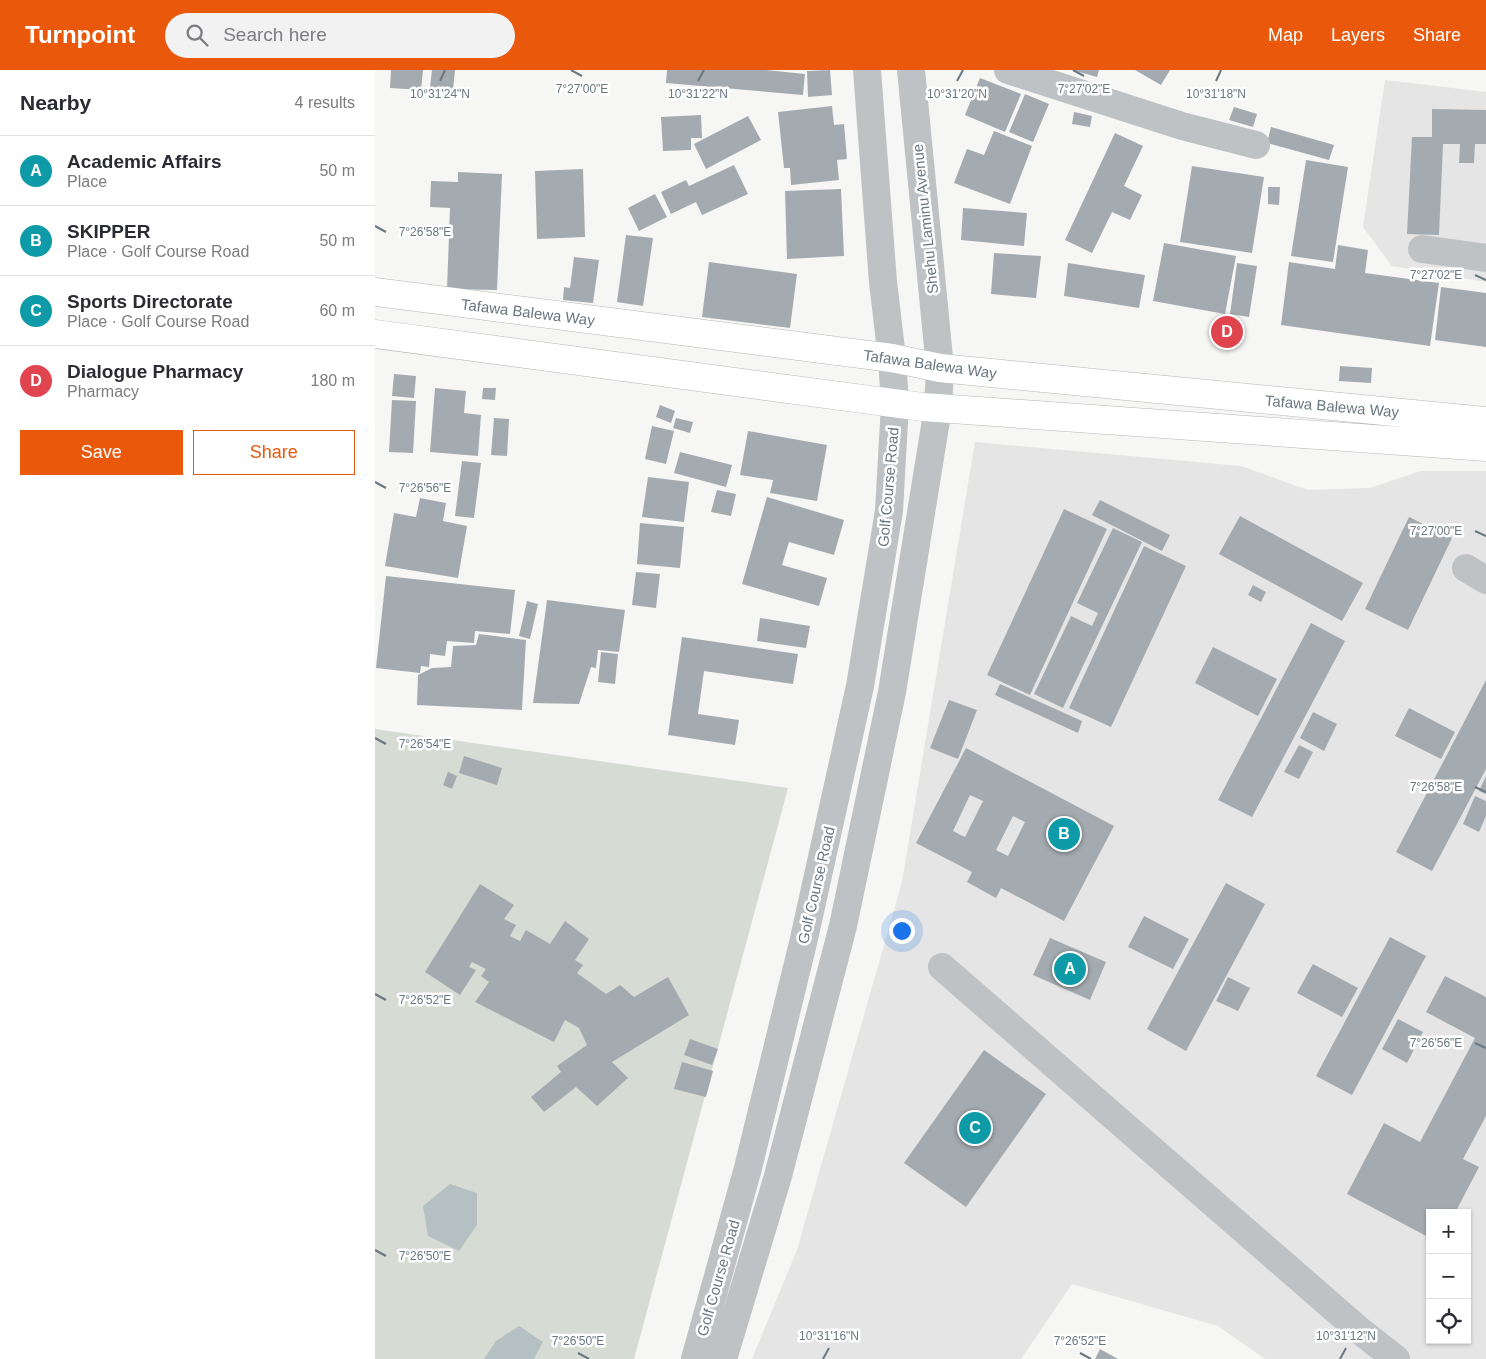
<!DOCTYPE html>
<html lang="en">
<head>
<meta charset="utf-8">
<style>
  body { margin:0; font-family:Arial,sans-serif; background:#f2f2f3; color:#2b2b33 }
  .controls { position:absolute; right:15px; bottom:15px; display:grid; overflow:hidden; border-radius:0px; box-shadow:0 1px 4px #0004 }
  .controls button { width:45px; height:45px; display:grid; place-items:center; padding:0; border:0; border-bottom:1px solid #e1e1e2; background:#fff; color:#2b2b33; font:25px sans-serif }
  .you { position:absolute; left:526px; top:860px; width:18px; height:18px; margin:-12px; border:4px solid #fff; border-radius:50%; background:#1a73e8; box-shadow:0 0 0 8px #1a73e833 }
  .badge { display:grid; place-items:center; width:32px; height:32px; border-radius:50%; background:#ea580c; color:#fff; font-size:16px; font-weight:700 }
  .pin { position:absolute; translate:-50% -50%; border:2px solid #fff; box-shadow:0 1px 5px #0006 }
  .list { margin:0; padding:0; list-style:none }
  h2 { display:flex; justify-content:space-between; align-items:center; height:65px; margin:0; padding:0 20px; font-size:21px }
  h2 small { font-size:16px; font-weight:400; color:#7c7c81 }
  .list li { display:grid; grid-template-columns:32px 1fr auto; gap:15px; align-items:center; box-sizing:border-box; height:70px; padding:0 20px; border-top:1px solid #e1e1e2 }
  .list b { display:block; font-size:19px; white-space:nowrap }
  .list p { margin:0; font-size:16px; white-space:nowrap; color:#7c7c81 }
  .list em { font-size:16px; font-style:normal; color:#7c7c81 }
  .actions { display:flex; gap:10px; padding:15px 20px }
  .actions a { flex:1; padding:11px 0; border:1px solid #ea580c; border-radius:0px; text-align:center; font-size:18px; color:#ea580c }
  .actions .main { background:#ea580c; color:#fff }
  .icon { flex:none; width:28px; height:28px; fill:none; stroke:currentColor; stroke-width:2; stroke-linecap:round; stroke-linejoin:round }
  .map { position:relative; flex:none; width:1111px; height:1289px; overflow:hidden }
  header { display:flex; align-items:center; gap:30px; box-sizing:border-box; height:70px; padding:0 25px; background:#ea580c; color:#fff }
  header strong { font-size:24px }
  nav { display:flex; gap:28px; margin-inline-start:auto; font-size:18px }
  .search { width:350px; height:45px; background:#f2f2f3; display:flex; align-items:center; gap:12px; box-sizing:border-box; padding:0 18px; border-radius:28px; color:#7c7c81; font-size:19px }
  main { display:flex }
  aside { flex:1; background:#fff }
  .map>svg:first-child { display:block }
  .built { fill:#e4e5e4; fill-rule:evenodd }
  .green { fill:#d6dbd3 }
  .water { fill:#b5c0c3 }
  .building { fill:#a4abb0; fill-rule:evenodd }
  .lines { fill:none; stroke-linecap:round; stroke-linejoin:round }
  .major-casing { stroke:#b2b6b9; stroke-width:29 }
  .minor { stroke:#bec2c5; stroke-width:28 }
  .major { stroke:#fff; stroke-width:28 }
  .ticks { fill:none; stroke:#697781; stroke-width:2 }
  .labels { text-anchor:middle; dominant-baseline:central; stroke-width:5; stroke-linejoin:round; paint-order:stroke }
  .street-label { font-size:15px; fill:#697781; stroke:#fff }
  .ticks-label { font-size:12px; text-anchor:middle; fill:#697781; stroke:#fff; stroke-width:5; stroke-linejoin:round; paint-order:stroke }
</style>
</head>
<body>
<header>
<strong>Turnpoint</strong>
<div class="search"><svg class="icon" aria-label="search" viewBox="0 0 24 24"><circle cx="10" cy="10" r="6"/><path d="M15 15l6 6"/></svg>Search here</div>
<nav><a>Map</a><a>Layers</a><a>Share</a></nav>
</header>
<main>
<aside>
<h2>Nearby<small>4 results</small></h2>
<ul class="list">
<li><span class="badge" style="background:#0f9aa8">A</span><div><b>Academic Affairs</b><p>Place</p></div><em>50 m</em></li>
<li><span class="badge" style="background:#0f9aa8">B</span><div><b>SKIPPER</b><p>Place · Golf Course Road</p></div><em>50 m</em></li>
<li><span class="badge" style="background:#0f9aa8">C</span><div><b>Sports Directorate</b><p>Place · Golf Course Road</p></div><em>60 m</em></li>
<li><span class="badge" style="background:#e0444e">D</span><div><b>Dialogue Pharmacy</b><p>Pharmacy</p></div><em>180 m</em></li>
</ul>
<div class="actions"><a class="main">Save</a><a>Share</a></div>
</aside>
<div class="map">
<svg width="1111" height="1289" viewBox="0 0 1111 1289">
  <rect width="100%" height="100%" fill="#f6f6f4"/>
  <path class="built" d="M1010,10L1111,22V212L1017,196L988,157Z
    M600,372L866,396L933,420L995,418L1046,401H1111V1289H890L843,1256L697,1214L646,1289H377L422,1180L527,812ZM1055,1143H1092V1270H1055Z"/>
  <path class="green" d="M0,659L413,718L259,1289H0Z"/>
  <path class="water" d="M75,1114L102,1123V1155L84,1181L53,1166L48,1136Z
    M144,1256L168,1272L159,1289H109L121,1271Z"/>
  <path class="building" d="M16,0H48L46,20L15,18Z
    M57,0H80L78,20L55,17Z
    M292,0H391L430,4L428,25L291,13Z
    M455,0L457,25L433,27L432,1Z
    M697,0H724L722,7Z
    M760,0H795L786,15Z
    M605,8L646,24L630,62L590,45Z
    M650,24L674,34L658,72L634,62Z
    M457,36L459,55L469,54L472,89L462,90L464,110L416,115L415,98H409L403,42Z
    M859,37L882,44L878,57L854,50Z
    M1057,39L1111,40V74H1100L1099,93H1084L1085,74H1068L1064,165L1032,164L1037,67H1057Z
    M699,42L717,46L715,57L697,54Z
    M326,45L327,68H316V80L288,81L286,47Z
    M373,46L386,70L331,99L319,74Z
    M896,57L959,75L954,90L892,73Z
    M619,61L657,76L635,134L579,113L592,79L609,85Z
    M740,63L768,76L749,116L767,125L755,150L737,142L717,183L690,170Z
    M931,90L973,97L958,192L916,186Z
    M359,95L373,124L327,145L321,132L296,144L286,122L311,110L314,116Z
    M817,96L889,107L877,183L805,172Z
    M208,99L210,167L162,169L160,101Z
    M83,102L127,104L122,220L72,219L75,138L55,137L56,111L83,112Z
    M893,117H905L904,135L893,134Z
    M466,119L469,186L412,189L410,121Z
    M280,124L292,147L264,161L253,138Z
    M588,138L652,143L649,176L586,170Z
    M251,165L278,168L268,236L242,232Z
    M789,173L861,186L850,244L778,231Z
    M963,175L993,180L990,203L1064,213L1055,276L906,255L914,192L960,199Z
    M619,183L666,186L661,228L616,224Z
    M199,187L224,190L218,233L188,230L189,217L195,218Z
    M334,192L422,204L415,258L327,247Z
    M693,193L770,205L764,238L689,226Z
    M862,193L882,196L874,247L855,244Z
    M1066,217L1111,223V277L1060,270Z
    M965,296L997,298L996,313L964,311Z
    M19,304L41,306L39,328L17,326Z
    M60,318L91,321L89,343L106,345L103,386L55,382Z
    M108,318H121L120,330L107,329Z
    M17,330L41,331L38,383L14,382Z
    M285,335L300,341L296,353L281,347Z
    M119,348L134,349L132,386L116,385Z
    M301,348L318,352L315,363L298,358Z
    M277,356L299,361L291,394L270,389Z
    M373,361L452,375L442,431L395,423L398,410L365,405Z
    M305,382L357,395L351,417L299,403Z
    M87,391L106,393L99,448L80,446Z
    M273,407L314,412L309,452L267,447Z
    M342,420L361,424L356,446L336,442Z
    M392,427L469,450L459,485L414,472L407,495L452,508L444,536L367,514Z
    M45,428L71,433L68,451L92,456L83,508L10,496L19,443L41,447Z
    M725,430L795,465L787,481L717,445Z
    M689,439L732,459L655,625L612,605Z
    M865,446L988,513L967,551L844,484Z
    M1034,447L1077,468L1033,560L990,539Z
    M265,453L309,457L305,498L262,494Z
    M738,458L767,472L688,638L659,624L696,546L717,556L723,543L702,533Z
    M769,476L811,496L736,657L694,638Z
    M261,502L285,504L281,538L257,535Z
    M11,506L140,520L135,564L100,561L99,573L72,571L70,586L55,584L54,597L46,596L45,603L1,598Z
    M878,515L891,522L886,532L873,525Z
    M172,530L250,540L244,582L223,580L221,598L216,597L204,634L158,633Z
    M152,531L163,534L155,569L144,566Z
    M385,548L435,556L431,578L382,571Z
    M936,553L970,571L877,747L843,730Z
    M104,564L151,570L147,640L42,635L43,605L57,598L76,597L78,576L101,575Z
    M307,567L423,584L418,614L329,601L323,644L364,650L360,675L293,665Z
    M838,577L902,609L883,646L820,613Z
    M226,582L243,584L240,614L223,612Z
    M1111,610V699L1057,801L1021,782Z
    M625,614L707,651L703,663L620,625Z
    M574,630L602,640L583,689L555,678Z
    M1034,638L1080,662L1066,689L1020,666Z
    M938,642L962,654L949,681L925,668Z
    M924,675L938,682L924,709L909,702Z
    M591,678L739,756L689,851L626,818L621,828L592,812L597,802L541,773ZM595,725L608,731L590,767L578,761ZM638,746L650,752L633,786L621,780Z
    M89,686L127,698L122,715L84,703Z
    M73,702L82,706L77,719L68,715Z
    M1111,706V724L1104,721Z
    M1100,726L1111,731V746L1104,762L1088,754Z
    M851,813L890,834L811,981L772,959Z
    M105,814L139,835L129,849L141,855L135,866L145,871L151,860L175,874L190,851L214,869L200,890L208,895L202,903L231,924L245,915L259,927L293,907L314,945L237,992L253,1008L222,1036L201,1017L169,1042L156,1027L186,1002L182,996L212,975L204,958L190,950L179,972L100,932L114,912L106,906L111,899L97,892L94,897L101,900L85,925L50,902Z
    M769,846L814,869L798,899L753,877Z
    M1015,867L1051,886L977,1025L941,1006Z
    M675,868L731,892L715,930L658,905Z
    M938,894L983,918L967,947L922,923Z
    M1070,906L1111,927V1046L1088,1089L1104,1097L1080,1143H1055V1168L972,1124L1009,1053L1045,1072L1100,968L1051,942Z
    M853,907L875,918L863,941L841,931Z
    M1023,949L1048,962L1032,993L1007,979Z
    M315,969L343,979L337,995L309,985Z
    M609,980L671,1024L591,1137L529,1093Z
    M307,992L338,1001L331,1027L299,1019Z
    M725,1279L743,1289H720Z"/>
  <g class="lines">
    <defs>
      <path id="major" d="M0,222L517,288L565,298L1111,351
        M0,264L548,337L1111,377"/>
    </defs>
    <use href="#major" class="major-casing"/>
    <path class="minor" d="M633,0L807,56L881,75
      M1047,179L1111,188
      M1091,498L1111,510
      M567,897L984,1260L1021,1289
      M320,1289L373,1098L428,873L485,616L514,441L520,334L517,288L508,212L492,0
      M348,1289L403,1106L468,856L517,622L563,338L565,298L536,0"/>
    <use href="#major" class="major"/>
  </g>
  <path class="ticks" d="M196,0L207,6M698,0L709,6M65,11L70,0M323,11L329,0M582,11L588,0M841,11L846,0M0,156L11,162M1100,205L1111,210M0,412L11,418M1100,461L1111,466M0,668L11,674M1100,717L1111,722M0,924L11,930M1100,973L1111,978M0,1180L11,1186M203,1283L214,1289M705,1283L716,1289M448,1289L454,1278M965,1289L971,1278"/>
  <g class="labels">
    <g class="street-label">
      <text transform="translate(550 149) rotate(-96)">Shehu Laminu Avenue</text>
      <text transform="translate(153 242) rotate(7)">Tafawa Balewa Way</text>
      <text transform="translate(555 294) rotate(8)">Tafawa Balewa Way</text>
      <text transform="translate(957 336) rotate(5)">Tafawa Balewa Way</text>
      <text transform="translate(513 417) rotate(-85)">Golf Course Road</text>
      <text transform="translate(441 815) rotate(-77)">Golf Course Road</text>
      <text transform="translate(343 1208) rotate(-74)">Golf Course Road</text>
    </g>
  </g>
  <g class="ticks-label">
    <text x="207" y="23">7°27'00"E</text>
    <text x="709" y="23">7°27'02"E</text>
    <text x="65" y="28">10°31'24"N</text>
    <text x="323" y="28">10°31'22"N</text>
    <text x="582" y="28">10°31'20"N</text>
    <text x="841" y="28">10°31'18"N</text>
    <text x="50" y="166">7°26'58"E</text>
    <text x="1061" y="209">7°27'02"E</text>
    <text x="50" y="422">7°26'56"E</text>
    <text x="1061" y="465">7°27'00"E</text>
    <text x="50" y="678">7°26'54"E</text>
    <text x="1061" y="721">7°26'58"E</text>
    <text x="50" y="934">7°26'52"E</text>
    <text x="1061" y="977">7°26'56"E</text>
    <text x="50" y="1190">7°26'50"E</text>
    <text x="454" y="1270">10°31'16"N</text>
    <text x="971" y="1270">10°31'12"N</text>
    <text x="203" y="1275">7°26'50"E</text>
    <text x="705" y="1275">7°26'52"E</text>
  </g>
</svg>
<div class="controls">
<button>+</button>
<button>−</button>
<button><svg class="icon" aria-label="locate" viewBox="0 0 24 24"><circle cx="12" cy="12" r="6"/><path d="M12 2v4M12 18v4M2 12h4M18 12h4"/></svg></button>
</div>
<div class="you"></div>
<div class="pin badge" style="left:695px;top:899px;background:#0f9aa8">A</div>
<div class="pin badge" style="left:689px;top:764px;background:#0f9aa8">B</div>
<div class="pin badge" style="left:600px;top:1058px;background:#0f9aa8">C</div>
<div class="pin badge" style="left:852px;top:262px;background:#e0444e">D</div>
</div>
</main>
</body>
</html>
